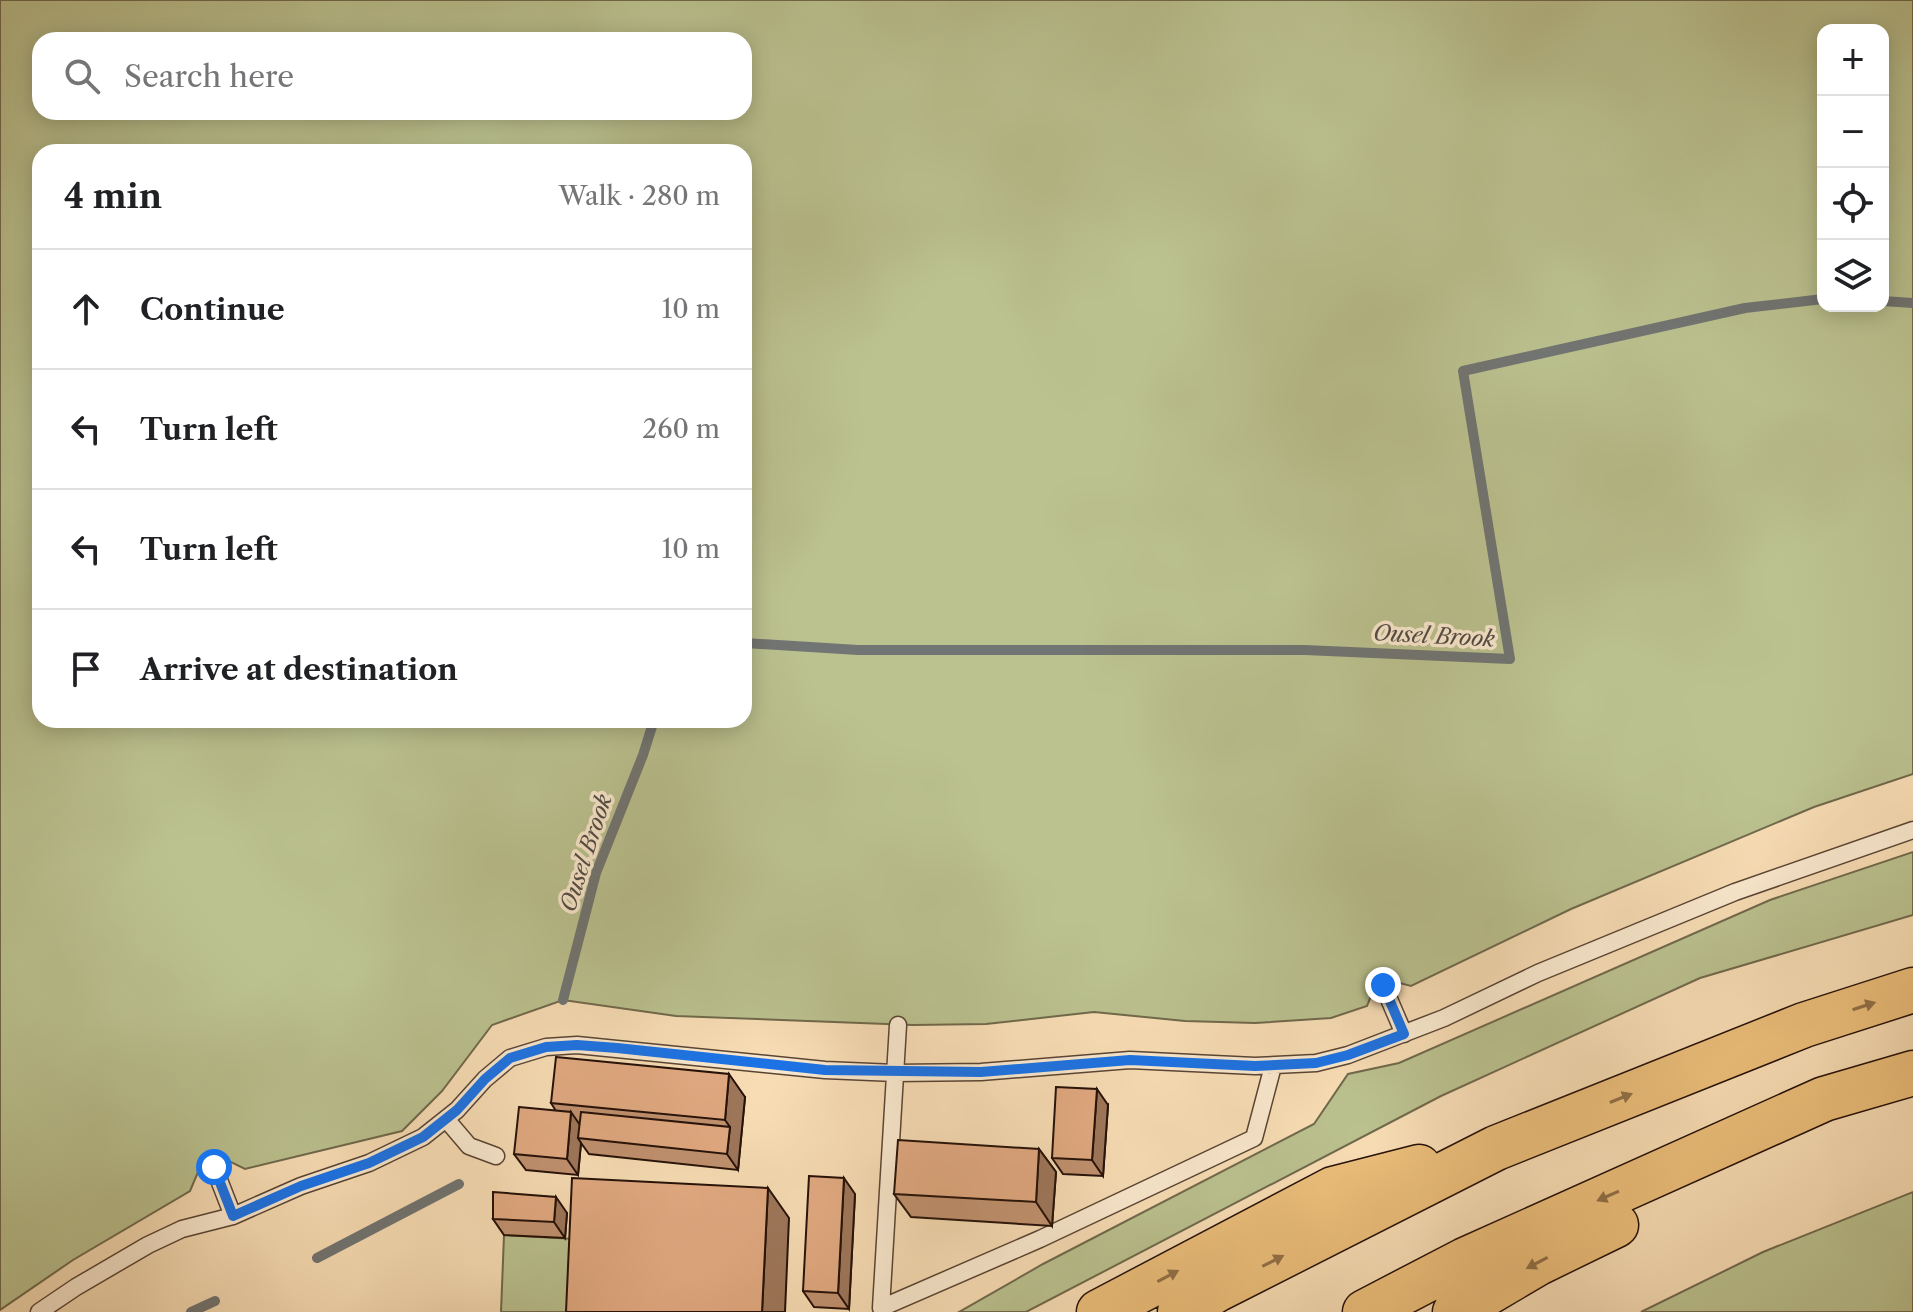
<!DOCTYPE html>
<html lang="en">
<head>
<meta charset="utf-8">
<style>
  body { margin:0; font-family:"Libre Caslon Text",serif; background:#f6f6f6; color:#202124 }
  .controls { position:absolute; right:24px; top:24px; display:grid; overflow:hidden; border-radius:16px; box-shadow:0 4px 20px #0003 }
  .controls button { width:72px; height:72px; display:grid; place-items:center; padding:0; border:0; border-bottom:2px solid #e0e0e0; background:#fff; color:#202124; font:40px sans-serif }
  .stop { position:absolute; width:24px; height:24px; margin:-18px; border:6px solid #1a73e8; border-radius:50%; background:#fff }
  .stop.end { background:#1a73e8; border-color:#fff; box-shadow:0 2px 8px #0008 }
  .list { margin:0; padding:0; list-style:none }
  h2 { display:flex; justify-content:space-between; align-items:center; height:104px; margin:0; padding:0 32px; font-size:34px }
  h2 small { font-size:26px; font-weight:400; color:#757577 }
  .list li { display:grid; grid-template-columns:52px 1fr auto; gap:24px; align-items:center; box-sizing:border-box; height:120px; padding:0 32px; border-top:2px solid #e0e0e0 }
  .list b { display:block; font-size:30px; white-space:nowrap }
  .list em { font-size:26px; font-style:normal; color:#757577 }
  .icon { flex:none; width:44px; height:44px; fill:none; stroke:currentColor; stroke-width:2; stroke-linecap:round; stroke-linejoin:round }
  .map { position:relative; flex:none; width:1913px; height:1312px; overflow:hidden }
  .search { position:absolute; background:#fff; box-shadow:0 4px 20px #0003; left:32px; top:32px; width:720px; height:88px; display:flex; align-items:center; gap:20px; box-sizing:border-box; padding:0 28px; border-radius:24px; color:#757577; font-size:30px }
  .panel { position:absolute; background:#fff; box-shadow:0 4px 20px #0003; left:32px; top:144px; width:720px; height:584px; border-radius:24px }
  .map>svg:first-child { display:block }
  .green { fill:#bbc290; stroke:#70694c; stroke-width:2; fill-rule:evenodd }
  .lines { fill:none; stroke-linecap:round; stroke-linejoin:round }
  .stream { stroke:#717573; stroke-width:10 }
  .lane-casing { stroke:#594434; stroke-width:19 }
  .highway-casing { stroke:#241008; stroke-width:47 }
  .lane { stroke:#fbead0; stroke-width:16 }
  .highway { stroke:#ecbf7b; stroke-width:44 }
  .wall { fill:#c29270; stroke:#241008; stroke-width:2 }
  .shaded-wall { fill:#9e775b; stroke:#241008; stroke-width:2 }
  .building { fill:#e2aa82; stroke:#241008; stroke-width:2 }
  .oneway { fill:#927047 }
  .route { stroke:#1a73e8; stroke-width:10 }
  .labels { text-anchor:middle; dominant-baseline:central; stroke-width:7; stroke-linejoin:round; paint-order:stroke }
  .water-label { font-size:22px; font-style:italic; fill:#514b46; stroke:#fbead0 }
</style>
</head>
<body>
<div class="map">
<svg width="1913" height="1312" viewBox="0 0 1913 1312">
  <rect width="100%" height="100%" fill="#f9deb6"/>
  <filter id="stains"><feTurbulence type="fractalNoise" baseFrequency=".0025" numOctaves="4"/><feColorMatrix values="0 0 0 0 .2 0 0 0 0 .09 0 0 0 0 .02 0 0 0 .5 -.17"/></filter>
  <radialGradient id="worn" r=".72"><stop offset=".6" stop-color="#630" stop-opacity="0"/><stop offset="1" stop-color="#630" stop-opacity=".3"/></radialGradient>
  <path class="green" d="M0,0H1913V774L1814,807L1571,909L1411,986L1392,981L1373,991L1367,1006L1331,1018L1255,1023L1185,1021L1094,1012L986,1024L913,1025L676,1016L563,1000L492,1025L442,1091L402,1131L245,1169L229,1161L198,1172L190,1191L73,1260L0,1310ZM1823,30H1883V306H1823ZM40,40H744V112H40ZM40,152H744V720H40Z
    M1913,852V915L1700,978L1441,1096L1026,1312H959L1043,1264L1314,1124L1348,1074L1399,1063L1770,900Z
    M1913,1192V1312H1641L1763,1252Z
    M504,1235L592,1240L589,1312H501Z"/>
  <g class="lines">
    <path class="stream" d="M1883,301L1913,303
      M744,643L858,650H1305L1510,659L1463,371L1745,308L1823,299
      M563,1000L596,873L643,755L654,720
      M317,1258L459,1184
      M191,1312L215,1301"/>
    <defs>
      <path id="lane" d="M1383,985L1404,1034
        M898,1025L881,1308L1040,1239L1254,1138L1273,1066
        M446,1119L469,1146L496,1156
        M214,1167L233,1216
        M39,1312L76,1287L148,1245L182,1229L233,1216L301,1186L369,1163L423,1137L457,1110L485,1079L510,1058L546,1047L577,1045L825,1070L895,1073L981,1072L1130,1060L1255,1066L1316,1063L1348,1055L1444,1018L1538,973L1735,892L1913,830"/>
      <path id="highway" d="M1099,1312L1333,1189L1419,1167
        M1180,1312L1216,1290L1496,1148L1804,1025L1913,990
        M1365,1312L1465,1260L1824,1099L1913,1073
        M1455,1312L1538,1263L1616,1225"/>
    </defs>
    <use href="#lane" class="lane-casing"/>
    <use href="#highway" class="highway-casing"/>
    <use href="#lane" class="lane"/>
    <use href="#highway" class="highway"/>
  </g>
  <path class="wall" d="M745,1097L738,1170L589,1154L581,1143L578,1175L526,1170L514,1154L556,1111L551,1103Z
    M1108,1105L1103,1176L1063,1174L1052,1158Z
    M1039,1149L1056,1172L1052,1226L911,1217L894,1194Z
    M855,1194L849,1309L814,1307L803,1291Z
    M567,1213L565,1238L504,1235L493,1219Z"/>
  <path class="shaded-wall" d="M729,1074L745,1097L738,1170L727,1154L730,1127L725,1120Z
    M1097,1089L1108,1105L1103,1176L1092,1160Z
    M571,1112L582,1128L578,1138L581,1143L578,1175L567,1159Z
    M1039,1149L1056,1172L1052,1226L1036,1202Z
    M844,1178L855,1194L849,1309L838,1293Z
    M768,1188L789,1218L785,1312H762Z
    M556,1197L567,1213L565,1238L554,1222Z"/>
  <path class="building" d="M556,1057L729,1074L725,1120L551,1103Z
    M1056,1087L1097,1089L1092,1160L1052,1158Z
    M519,1107L571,1112L567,1159L514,1154Z
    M581,1112L730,1127L727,1154L578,1138Z
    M898,1140L1039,1149L1036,1202L894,1194Z
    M809,1176L844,1178L838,1293L803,1291Z
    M572,1178L768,1188L762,1312H566Z
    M493,1192L556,1197L554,1222L493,1219Z"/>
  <defs><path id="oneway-solid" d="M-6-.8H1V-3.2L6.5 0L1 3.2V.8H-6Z" transform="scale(2)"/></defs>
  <g class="oneway">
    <use href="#oneway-solid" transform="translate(1864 1006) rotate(-18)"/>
    <use href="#oneway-solid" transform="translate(1621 1098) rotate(-22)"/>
    <use href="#oneway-solid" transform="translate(1608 1196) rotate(156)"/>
    <use href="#oneway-solid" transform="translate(1273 1261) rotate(-27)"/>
    <use href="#oneway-solid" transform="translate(1537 1263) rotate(152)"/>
    <use href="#oneway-solid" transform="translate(1168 1276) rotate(-28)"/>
  </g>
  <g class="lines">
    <path class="route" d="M214,1167L233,1216L301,1186L369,1163L423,1137L457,1110L485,1079L510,1058L546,1047L577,1045L617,1048L825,1070L981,1072L1130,1060L1255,1066L1316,1063L1348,1055L1404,1034L1383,985"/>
  </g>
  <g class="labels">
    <g class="water-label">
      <text transform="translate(1434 636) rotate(3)">Ousel Brook</text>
      <text transform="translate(586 853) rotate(-72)">Ousel Brook</text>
    </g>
  </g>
  <rect width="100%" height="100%" filter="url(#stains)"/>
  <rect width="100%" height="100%" fill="url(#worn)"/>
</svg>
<div class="controls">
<button>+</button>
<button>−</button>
<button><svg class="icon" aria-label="locate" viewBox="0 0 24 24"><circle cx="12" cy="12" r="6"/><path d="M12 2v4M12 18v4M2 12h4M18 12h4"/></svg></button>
<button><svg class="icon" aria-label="layers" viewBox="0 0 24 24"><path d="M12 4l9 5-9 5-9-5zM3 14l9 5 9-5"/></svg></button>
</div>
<div class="stop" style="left:214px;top:1167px"></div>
<div class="stop end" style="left:1383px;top:985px"></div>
<div class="search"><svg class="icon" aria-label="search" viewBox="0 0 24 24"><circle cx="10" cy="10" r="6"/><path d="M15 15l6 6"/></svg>Search here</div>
<section class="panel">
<h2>4 min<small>Walk · 280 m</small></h2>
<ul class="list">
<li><svg class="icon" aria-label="ahead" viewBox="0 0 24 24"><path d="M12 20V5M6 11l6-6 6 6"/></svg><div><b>Continue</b></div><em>10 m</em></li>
<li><svg class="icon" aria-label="left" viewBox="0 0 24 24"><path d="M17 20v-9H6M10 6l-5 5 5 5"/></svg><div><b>Turn left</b></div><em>260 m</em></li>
<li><svg class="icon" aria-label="left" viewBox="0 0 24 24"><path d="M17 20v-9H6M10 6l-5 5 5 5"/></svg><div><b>Turn left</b></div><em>10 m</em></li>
<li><svg class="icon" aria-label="arrive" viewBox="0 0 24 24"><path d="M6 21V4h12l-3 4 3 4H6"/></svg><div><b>Arrive at destination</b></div></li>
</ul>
</section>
</div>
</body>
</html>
